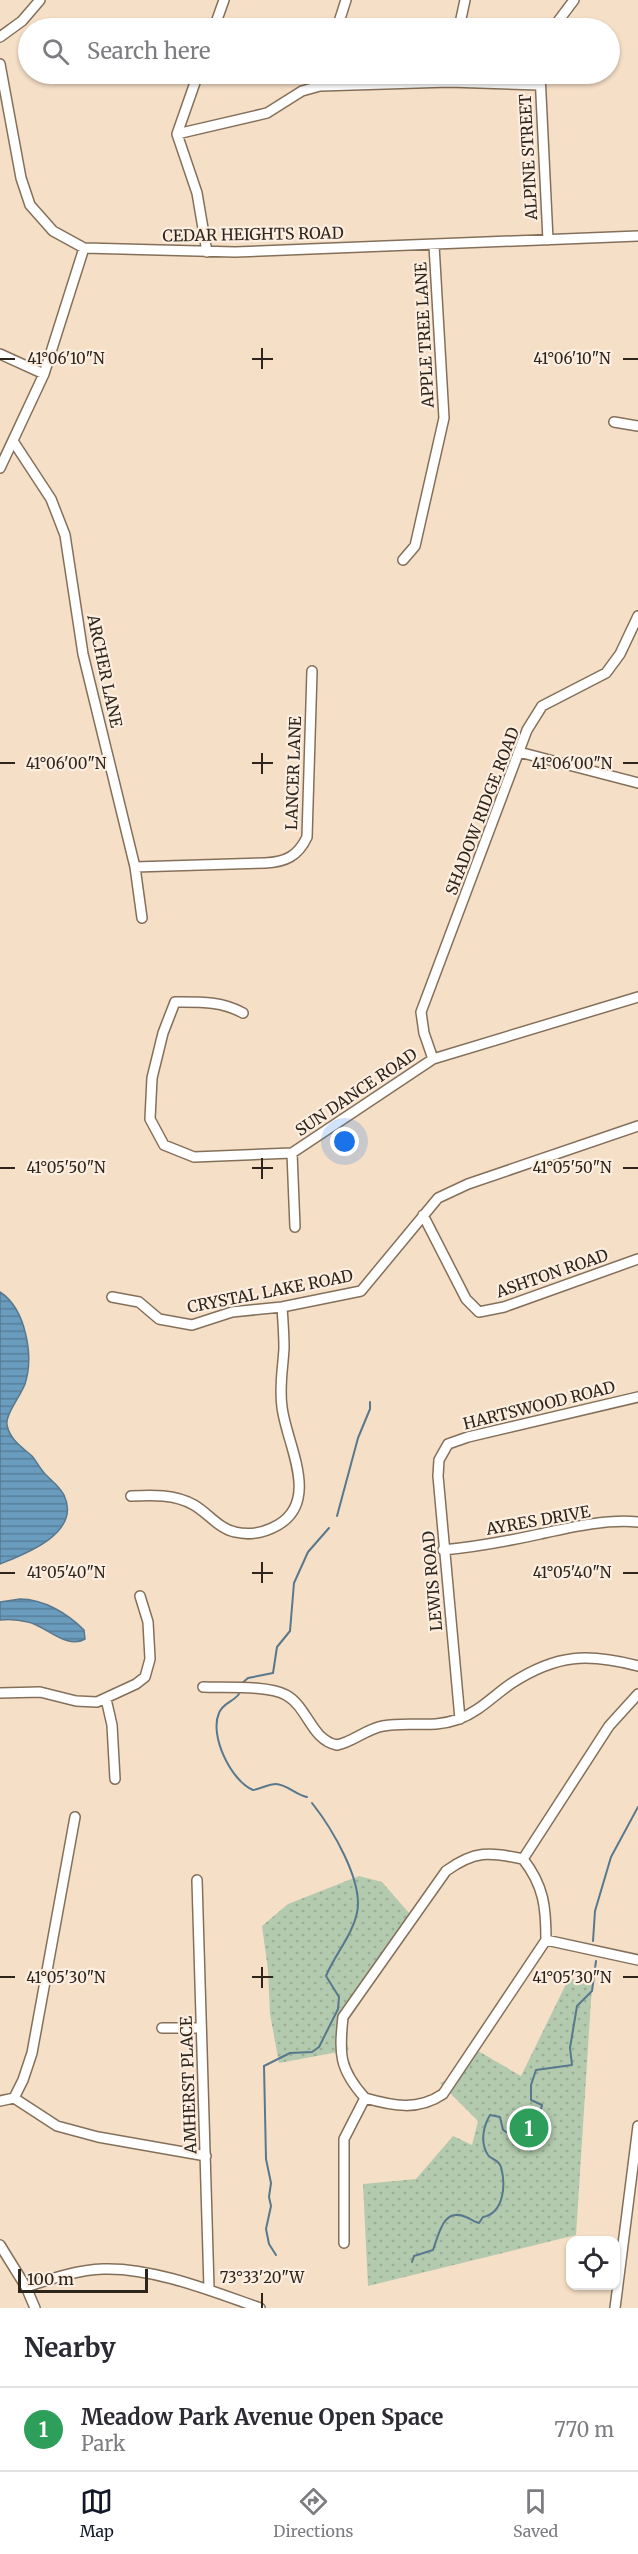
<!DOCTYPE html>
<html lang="en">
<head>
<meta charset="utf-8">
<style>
  body { margin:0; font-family:Merriweather,serif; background:#f2f2f3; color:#2b2b33 }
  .controls { position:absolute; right:18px; bottom:18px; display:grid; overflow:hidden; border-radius:12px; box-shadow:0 2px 4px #0004 }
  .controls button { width:54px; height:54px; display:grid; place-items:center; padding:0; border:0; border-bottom:2px solid #e1e1e2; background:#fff; color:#2b2b33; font:30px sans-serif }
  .scale { position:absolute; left:18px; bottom:15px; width:130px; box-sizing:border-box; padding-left:6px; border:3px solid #2d241b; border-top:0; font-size:16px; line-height:21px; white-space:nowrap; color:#2d241b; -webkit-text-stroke:4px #fceee0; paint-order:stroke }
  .you { position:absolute; left:345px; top:1142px; width:21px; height:21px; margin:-15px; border:4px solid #fff; border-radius:50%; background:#1a73e8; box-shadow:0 0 0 9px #1a73e833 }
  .badge { display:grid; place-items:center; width:39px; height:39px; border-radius:50%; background:#111827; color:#fff; font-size:20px; font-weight:700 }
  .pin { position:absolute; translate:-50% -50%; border:3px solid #fff; box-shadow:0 2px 6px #0006 }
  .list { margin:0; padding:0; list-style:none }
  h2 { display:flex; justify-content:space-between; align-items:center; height:78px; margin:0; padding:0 24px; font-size:26px }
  h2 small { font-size:20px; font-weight:400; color:#7c7c81 }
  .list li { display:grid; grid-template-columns:39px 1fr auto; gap:18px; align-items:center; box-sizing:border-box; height:84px; padding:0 24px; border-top:2px solid #e1e1e2 }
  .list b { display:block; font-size:22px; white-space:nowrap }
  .list p { margin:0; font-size:20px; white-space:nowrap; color:#7c7c81 }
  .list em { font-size:20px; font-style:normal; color:#7c7c81 }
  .icon { flex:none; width:33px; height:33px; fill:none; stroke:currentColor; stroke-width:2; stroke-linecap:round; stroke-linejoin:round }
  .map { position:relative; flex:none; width:638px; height:2308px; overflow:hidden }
  .search { position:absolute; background:#fff; box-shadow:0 2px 4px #0004; left:18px; right:18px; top:18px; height:66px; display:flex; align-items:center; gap:15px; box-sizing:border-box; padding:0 21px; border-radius:33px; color:#7c7c81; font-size:22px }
  .sheet { height:162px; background:#fff }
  nav { display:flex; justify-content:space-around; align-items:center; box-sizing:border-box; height:84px; border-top:2px solid #e1e1e2; background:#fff; font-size:16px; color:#7c7c81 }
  nav a { display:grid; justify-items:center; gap:3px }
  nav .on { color:#111827 }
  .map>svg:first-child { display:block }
  .park { fill:url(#park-dots) }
  .water { fill:url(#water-rules); stroke:#58788d; stroke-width:1.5 }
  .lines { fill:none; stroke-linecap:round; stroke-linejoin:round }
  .stream { stroke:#58788d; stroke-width:2 }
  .minor-casing { stroke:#84705a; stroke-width:12 }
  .minor { stroke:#fff; stroke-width:9 }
  .ticks { fill:none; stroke:#2d241b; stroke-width:2 }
  .labels { text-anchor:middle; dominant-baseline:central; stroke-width:4.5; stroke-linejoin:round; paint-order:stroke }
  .street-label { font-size:16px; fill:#2d241b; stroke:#fceee0 }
  .ticks-label { font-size:15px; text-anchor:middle; fill:#2d241b; stroke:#fceee0; stroke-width:4.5; stroke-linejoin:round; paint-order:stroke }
</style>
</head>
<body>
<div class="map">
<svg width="638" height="2308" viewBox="0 0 638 2308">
  <defs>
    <pattern id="park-dots" width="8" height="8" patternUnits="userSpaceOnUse" patternTransform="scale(1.5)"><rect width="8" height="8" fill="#b3caae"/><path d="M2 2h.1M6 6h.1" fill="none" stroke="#9aad95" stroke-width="1.8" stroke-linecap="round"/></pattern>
    <pattern id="water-rules" width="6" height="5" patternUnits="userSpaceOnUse" patternTransform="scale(1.5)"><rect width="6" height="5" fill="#6a9cbe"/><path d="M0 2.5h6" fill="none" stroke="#587f9a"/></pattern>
  </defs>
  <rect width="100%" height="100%" fill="#f6dfc7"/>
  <path class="park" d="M359,1876L382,1882L416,1921L348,2021L347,2043L349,2050L279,2063L270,2014L268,1970L262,1926L288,1904Z
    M569,1978L592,1985L576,2235L368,2286L363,2184L416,2179L453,2136L472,2145L478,2121L440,2083L451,2078L473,2048L521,2076Z"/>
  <path class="water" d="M0,1292C26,1309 34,1356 25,1384C21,1395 5,1415 7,1425C10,1440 22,1447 32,1456C37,1462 40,1469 46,1475C52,1481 60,1487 64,1495C82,1533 25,1554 0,1564Z
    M20,1599C44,1599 68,1614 84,1630L85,1639C67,1650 46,1626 28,1622C20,1620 8,1619 0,1620V1602Z"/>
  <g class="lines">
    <path class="stream" d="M337,1516L358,1438L370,1409V1402
      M240,1685L248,1678L273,1673L277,1647L290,1631L294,1583L308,1552L329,1528
      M239,1694C233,1702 223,1703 219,1713C209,1735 231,1781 253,1790C261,1789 268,1784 276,1784C286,1784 296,1795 307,1797
      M593,1941L595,1911L611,1857L638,1807
      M276,2255L269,2244L266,2229L271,2206L269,2197L271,2183L266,2159L264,2066L290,2053L312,2052L319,2047L338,2009L339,1997L326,1976C335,1954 352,1936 357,1913C364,1881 331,1827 312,1803
      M412,2262L414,2256L433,2250C439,2234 443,2207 466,2217C472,2219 473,2222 479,2223L483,2217C504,2213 506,2185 501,2167C499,2160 492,2160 488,2155C480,2143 483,2127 490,2115L500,2117L503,2130L508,2133L511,2120L515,2114L522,2116L530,2124L538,2122L542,2105L531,2100V2085L536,2070L572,2065L570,2048L577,2006L592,1991L596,1961"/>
    <defs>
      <path id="minor" d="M214,28L224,0
        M337,28L346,0
        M459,28L465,0
        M553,28L574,0
        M0,37L22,21L40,0
        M0,64L21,178L30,205L53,231L84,248L235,252L638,236
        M198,74L177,134L197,193L207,252
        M540,74L548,240
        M320,86L323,74
        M177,134L267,113L302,91L320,86L449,82L539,85
        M0,354L44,374
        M614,422L638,426
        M13,441L51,499L65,535L83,654L135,867L142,918
        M0,468L44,374L84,248
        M403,560L415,546L444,418L434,245
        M519,752L638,783
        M135,867L265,863C286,862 298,856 307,837L312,671
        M243,1013C221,1001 200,1002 175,1002L163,1033L152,1078L150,1119L164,1145L194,1157L292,1153L433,1059L638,997
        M433,1059L424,1033L421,1012L527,730L542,706L606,673L620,654L638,616
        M292,1153L295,1227
        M423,1215L466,1299L479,1312L504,1307L638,1259
        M112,1297L139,1302L159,1319L192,1325L232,1312L282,1307L361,1291L438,1198L468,1184L638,1126
        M131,1496C152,1495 175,1494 194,1505C208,1513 219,1529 235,1532C251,1536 264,1533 278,1525C321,1500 286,1443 282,1407C279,1387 283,1368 284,1348C284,1335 283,1321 282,1307
        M443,1550C476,1547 508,1541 540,1534C572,1527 606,1519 638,1522
        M203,1687C224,1688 268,1685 286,1695C308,1707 311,1740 337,1745C353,1742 366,1729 383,1726C410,1721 431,1729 459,1719C480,1711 494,1695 512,1683C557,1654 588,1653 638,1666
        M0,1693L40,1692L76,1701L97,1702L136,1684L145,1677L150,1659L148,1622L140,1596
        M106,1699L112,1725L115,1779
        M460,1719L438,1476L439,1460L448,1444L468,1437L638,1397
        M523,1859L609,1726L638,1694
        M197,1880L209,2288
        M546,1940L638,1960
        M162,2028H201
        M14,2098L57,2126L98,2137L206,2156
        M365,2098C393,2106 418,2111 443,2094L546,1940C546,1907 544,1886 523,1859
        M365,2098C339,2069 339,2054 343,2017L446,1871C475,1850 489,1852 523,1859
        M0,2101L14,2098L23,2080L32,2053L75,1817
        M344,2243V2139L365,2098
        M0,2245L26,2287L35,2308
        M26,2287C51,2279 76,2270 103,2269C153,2267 214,2292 260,2308
        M615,2308L638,2126"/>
    </defs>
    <use href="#minor" class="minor-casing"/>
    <use href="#minor" class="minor"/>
  </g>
  <path class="ticks" d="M262,348V369M0,359H15M252,359H273M623,359H638M262,753V774M0,763H15M252,763H273M623,763H638M262,1158V1179M0,1168H15M252,1168H273M623,1168H638M262,1562V1583M0,1573H15M252,1573H273M623,1573H638M262,1967V1988M0,1977H15M252,1977H273M623,1977H638M262,2293V2308"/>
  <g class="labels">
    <g class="street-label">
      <text transform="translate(528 157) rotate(-93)">ALPINE STREET</text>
      <text transform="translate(253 234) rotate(-1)">CEDAR HEIGHTS ROAD</text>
      <text transform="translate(424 335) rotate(-93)">APPLE TREE LANE</text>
      <text transform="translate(105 671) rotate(78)">ARCHER LANE</text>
      <text transform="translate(293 773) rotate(-88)">LANCER LANE</text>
      <text transform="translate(482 811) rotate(-69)">SHADOW RIDGE ROAD</text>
      <text transform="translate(356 1092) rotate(-34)">SUN DANCE ROAD</text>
      <text transform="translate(552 1273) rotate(-19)">ASHTON ROAD</text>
      <text transform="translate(270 1291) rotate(-11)">CRYSTAL LAKE ROAD</text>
      <text transform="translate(539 1405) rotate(-14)">HARTSWOOD ROAD</text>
      <text transform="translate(538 1520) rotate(-10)">AYRES DRIVE</text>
      <text transform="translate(432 1581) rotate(-95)">LEWIS ROAD</text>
      <text transform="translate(188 2085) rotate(-92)">AMHERST PLACE</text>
    </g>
  </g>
  <g class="ticks-label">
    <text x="66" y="364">41°06'10"N</text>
    <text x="572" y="364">41°06'10"N</text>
    <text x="66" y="769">41°06'00"N</text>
    <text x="572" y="769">41°06'00"N</text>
    <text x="66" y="1173">41°05'50"N</text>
    <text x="572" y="1173">41°05'50"N</text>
    <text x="66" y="1578">41°05'40"N</text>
    <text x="572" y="1578">41°05'40"N</text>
    <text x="66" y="1983">41°05'30"N</text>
    <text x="572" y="1983">41°05'30"N</text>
    <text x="262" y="2283">73°33'20"W</text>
  </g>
</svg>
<div class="controls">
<button><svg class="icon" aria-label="locate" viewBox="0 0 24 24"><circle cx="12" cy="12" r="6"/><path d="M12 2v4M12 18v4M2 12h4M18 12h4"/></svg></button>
</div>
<div class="scale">100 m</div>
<div class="you"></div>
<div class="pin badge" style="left:529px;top:2128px;background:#2e9e5b">1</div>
<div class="search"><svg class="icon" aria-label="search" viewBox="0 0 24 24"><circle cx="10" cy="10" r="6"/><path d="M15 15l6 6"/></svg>Search here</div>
</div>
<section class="sheet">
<h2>Nearby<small></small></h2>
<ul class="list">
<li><span class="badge" style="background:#2e9e5b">1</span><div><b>Meadow Park Avenue Open Space</b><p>Park</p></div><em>770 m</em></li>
</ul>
</section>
<nav>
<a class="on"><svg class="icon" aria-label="map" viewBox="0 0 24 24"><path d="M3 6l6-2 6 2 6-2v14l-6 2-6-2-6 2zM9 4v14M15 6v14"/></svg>Map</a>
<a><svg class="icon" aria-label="directions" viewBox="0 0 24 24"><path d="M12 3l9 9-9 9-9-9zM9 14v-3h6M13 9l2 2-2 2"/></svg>Directions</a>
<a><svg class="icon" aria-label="saved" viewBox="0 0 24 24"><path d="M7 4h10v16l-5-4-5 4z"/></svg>Saved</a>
</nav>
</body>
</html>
